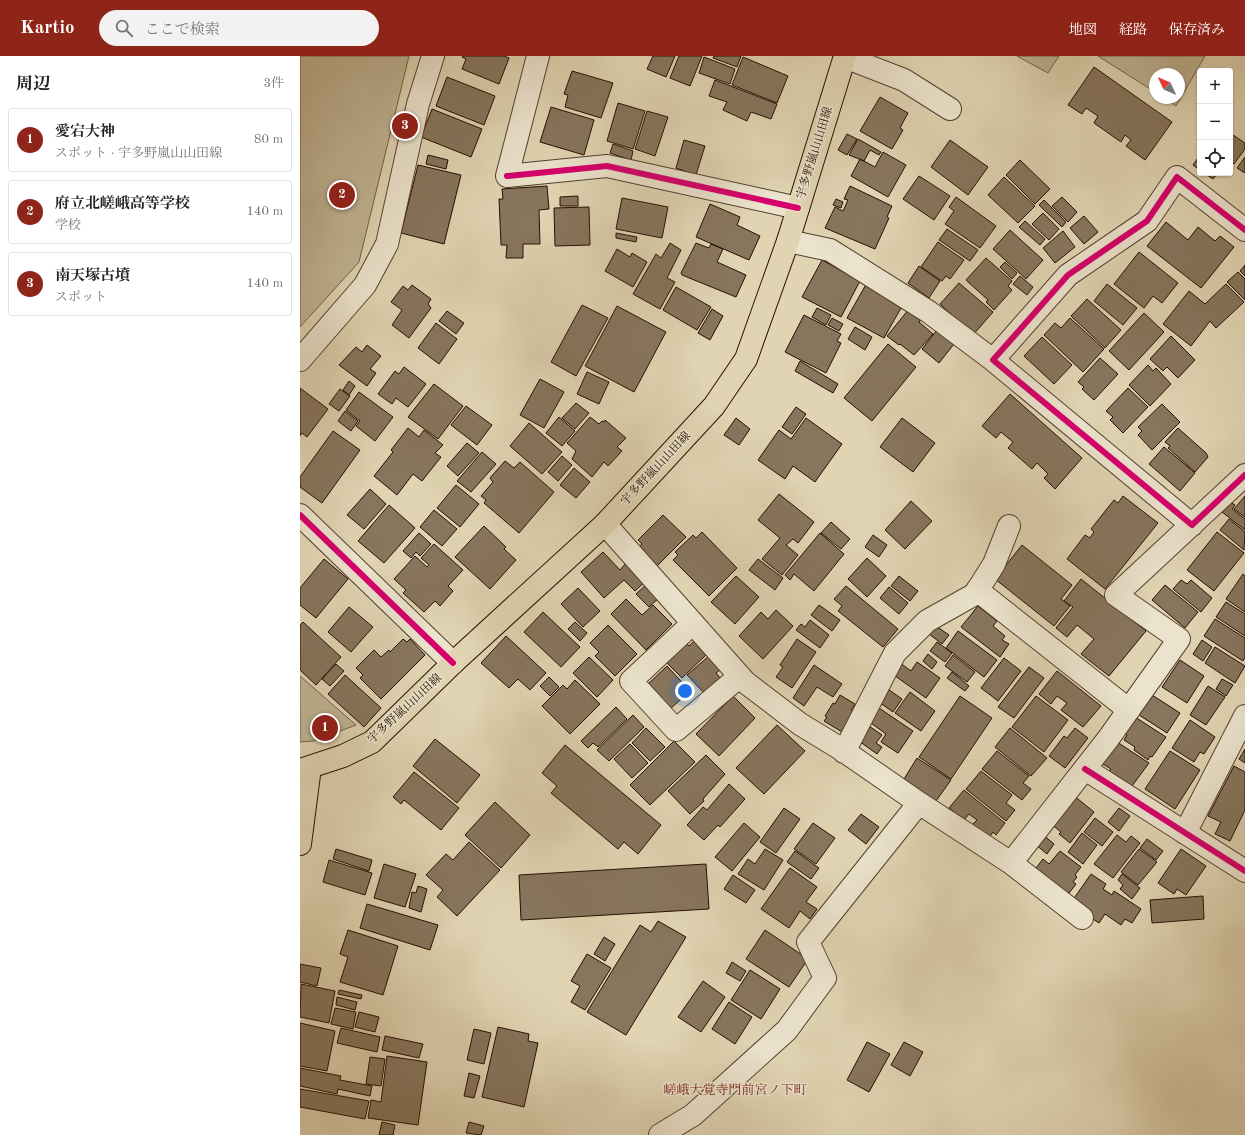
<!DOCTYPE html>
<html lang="ja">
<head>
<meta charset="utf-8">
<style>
  body { margin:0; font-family:"Old Standard TT","Noto Serif JP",serif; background:#f2f2f2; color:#222 }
  .controls { position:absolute; right:12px; top:12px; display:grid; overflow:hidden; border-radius:4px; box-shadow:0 1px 3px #0004 }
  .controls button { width:36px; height:36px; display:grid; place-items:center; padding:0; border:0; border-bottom:1px solid #e0e0e0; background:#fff; color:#222; font:20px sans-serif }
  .compass { position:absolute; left:849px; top:12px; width:36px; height:36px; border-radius:50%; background:#fff; box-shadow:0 1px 3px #0004; rotate:314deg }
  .you { position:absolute; left:385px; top:635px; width:14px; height:14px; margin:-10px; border:3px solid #fff; border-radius:50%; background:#1a73e8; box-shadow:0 0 0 6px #1a73e833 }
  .badge { display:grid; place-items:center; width:26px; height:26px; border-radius:50%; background:#8f2418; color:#fff; font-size:13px; font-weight:700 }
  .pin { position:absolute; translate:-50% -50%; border:2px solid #fff; box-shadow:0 1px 4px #0006 }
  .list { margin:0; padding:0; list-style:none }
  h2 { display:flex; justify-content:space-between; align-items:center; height:52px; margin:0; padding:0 16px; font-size:17px }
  h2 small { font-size:13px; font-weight:400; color:#767676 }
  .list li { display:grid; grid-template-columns:26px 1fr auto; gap:12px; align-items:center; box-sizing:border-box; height:64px; margin:0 8px 8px; padding:0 8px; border:1px solid #e0e0e0; border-radius:4px }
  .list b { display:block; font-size:15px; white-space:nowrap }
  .list p { margin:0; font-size:13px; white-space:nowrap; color:#767676 }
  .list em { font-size:13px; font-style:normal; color:#767676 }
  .icon { flex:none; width:22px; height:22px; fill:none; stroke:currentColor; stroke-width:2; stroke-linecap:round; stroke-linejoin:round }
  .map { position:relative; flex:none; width:945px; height:1079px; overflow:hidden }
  header { display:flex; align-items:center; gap:24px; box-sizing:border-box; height:56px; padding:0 20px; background:#8f2418; color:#fff }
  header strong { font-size:19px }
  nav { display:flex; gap:22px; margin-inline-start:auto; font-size:14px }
  .search { width:280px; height:36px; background:#f2f2f2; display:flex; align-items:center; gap:10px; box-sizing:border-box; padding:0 14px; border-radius:22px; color:#767676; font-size:15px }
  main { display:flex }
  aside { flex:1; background:#fff }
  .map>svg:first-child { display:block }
  .green { fill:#c0b394; stroke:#73614a }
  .building { fill:#87755d; stroke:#260f01 }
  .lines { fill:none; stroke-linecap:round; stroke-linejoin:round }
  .minor-casing { stroke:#54402d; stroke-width:24 }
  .major-casing { stroke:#260f01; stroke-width:24 }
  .minor { stroke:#ebe3cd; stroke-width:22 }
  .major { stroke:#e0d4b2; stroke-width:22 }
  .cycleway-casing { stroke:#ebe3cd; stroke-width:8 }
  .cycleway { stroke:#d6006c; stroke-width:6 }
  .labels { text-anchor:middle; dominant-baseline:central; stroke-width:3; stroke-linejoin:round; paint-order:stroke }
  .street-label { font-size:12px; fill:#260f01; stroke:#ebe3cd }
  .neighbourhood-label { font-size:13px; fill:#7a1f14; stroke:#ebe3cd }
</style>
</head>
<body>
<header>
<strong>Kartio</strong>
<div class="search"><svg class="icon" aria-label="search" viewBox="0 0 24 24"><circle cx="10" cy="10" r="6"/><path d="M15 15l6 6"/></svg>ここで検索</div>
<nav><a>地図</a><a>経路</a><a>保存済み</a></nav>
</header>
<main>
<aside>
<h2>周辺<small>3件</small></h2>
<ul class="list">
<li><span class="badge">1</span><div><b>愛宕大神</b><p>スポット · 宇多野嵐山山田線</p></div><em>80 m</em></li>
<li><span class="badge">2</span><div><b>府立北嵯峨高等学校</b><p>学校</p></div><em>140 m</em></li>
<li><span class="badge">3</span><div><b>南天塚古墳</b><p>スポット</p></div><em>140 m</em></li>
</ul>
</aside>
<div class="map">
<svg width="945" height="1079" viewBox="0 0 945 1079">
  <rect width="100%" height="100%" fill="#e0d4b2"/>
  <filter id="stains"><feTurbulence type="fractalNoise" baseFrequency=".005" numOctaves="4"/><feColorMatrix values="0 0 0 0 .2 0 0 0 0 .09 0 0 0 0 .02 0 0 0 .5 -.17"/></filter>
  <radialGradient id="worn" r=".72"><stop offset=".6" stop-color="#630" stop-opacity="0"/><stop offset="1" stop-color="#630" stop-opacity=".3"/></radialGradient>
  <path class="green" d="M0,0H109L59,206L0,271Z
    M717,0H759L748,17Z
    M798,0H905L876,50L864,42H879V18H855V36Z
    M0,620L56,669L14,685L0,686Z"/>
  <path class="building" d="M163,0H204L209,2L199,28L162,13L166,3L162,1Z
    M353,0H375L366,21L347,13Z
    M379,0H402L390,30L370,22Z
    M414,0H441L437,11L413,2Z
    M404,1L435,13L430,28L399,17Z
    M443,1L488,20L477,47L432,29Z
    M794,11L872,66L845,104L826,90L831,84L825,79L821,86L794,67L798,60L786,52L782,58L768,49Z
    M272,15L313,27L301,62L265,51L268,39L264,38Z
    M147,21L195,40L184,69L136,50Z
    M415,24L477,48L471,63L451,56L447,65L423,54L427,46L409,40Z
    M580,41L608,57L600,72L603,74L592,93L560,75Z
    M318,47L345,55L333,93L307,85Z
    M251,51L294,64L284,99L240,86Z
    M132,53L182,73L171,101L121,81Z
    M347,55L368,61L355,100L335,93Z
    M930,77L945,87V93L934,108L930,105Z
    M547,78L557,83L547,99L538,94Z
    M558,83L581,96L579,99L570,94L564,105L549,99Z
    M384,84L405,90L396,119L376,112Z
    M650,84L688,111L668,139L631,111Z
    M313,88L333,95L331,104L310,97Z
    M583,96L606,109L588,141L551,120L560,103L575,111Z
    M128,99L148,104L146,113L126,108Z
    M900,99V114L893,109Z
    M945,101V117L937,112Z
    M720,104L750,133L735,148L706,119Z
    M118,109L161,119L144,188L101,177Z
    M904,117H918L913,123Z
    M619,120L650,140L634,164L603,143Z
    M704,121L735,150L718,167L688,139Z
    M247,130L249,153L239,154L240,188H223V202H206L207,189H201L199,143H203L202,133Z
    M550,130L592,150L587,161L589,162L575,193L525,172L535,151L543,155L548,144L544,143Z
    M278,140V150H260V141Z
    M656,141L696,170L680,192L645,168L654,155L649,151Z
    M762,141L777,156L768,166L752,150Z
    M322,142L368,151L362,182L316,173Z
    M536,143L543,146L541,152L533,149Z
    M744,144L766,166L762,171L739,149Z
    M410,148L440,161L437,169L460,180L449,204L396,181Z
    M289,151L290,189L255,190L254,152Z
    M743,157L759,173L749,184L732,168Z
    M784,160L798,176L784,188L770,172Z
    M725,165L745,183L740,189L719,171Z
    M866,166L888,184L898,171L915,185L920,180L934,191L901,232L847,190Z
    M647,173L678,194L670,205L639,184Z
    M710,174L743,204L726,223L693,193Z
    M763,175L775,191L755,207L743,192Z
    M316,177L337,181L336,186L316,182Z
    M638,186L664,204L650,223L646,220L642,225L621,211Z
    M370,187L381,194L367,222L375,226L360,253L333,238L356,198L361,202Z
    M396,187L409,192L411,188L423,193L417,206L446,219L436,241L382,219L381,217Z
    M317,193L330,201L332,197L347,206L333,231L305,215Z
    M839,196L878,227L862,247L853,240L844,252L814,228Z
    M686,202L712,225L708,230L712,234L694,254L686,246L688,244L666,224Z
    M522,204L560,225L541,261L502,241Z
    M705,206L717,217L712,223L700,211Z
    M945,209V220L940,215Z
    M619,210L640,225L629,242L608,227Z
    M938,216L945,223V244L927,226Z
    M720,220L733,231L727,239L713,228Z
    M568,225L605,245L584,282L547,262Z
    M659,227L693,256L673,279L640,248Z
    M807,228L837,252L823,269L794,245Z
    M926,228L944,246L916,272L910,265L891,290L863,268L889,235L905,248Z
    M112,229L131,243L128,248L131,252L109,282L92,269L102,254L91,246L103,230L108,234Z
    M376,231L411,251L397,274L363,254Z
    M787,243L821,274L805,292L771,260Z
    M282,249L308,262L276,320L251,306Z
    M317,250L366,276L334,336L285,310Z
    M517,252L531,259L526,269L512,261Z
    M412,253L423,260L410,284L398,277Z
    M609,253L621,263L619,266L633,278L614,299L600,288L599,289L587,280Z
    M147,255L164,267L156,278L139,265Z
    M844,257L864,276L829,314L809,295Z
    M504,259L541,278L537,285L541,287L526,317L485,296Z
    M532,262L543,268L539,275L528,269Z
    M770,262L804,293L783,316L744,279L755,267L761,272Z
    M136,267L157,283L139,308L118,292Z
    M555,271L572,281L565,294L548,283Z
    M637,274L654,288L639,307L622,293Z
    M871,280L895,304L878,322L867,311L863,315L850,303Z
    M742,281L772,309L754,328L724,300Z
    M588,288L616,311L572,365L544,342Z
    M67,289L81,300L70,313L76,317L67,330L39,309L56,291L62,296Z
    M800,302L818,318L794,344L782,333L784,331L778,326Z
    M500,305L538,328L533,337L495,315Z
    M848,309L853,315L856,312L871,328L850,350L829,329Z
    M104,311L126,328L108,351L96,342L92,348L78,338L95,315L99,318Z
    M287,316L309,326L299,348L277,338Z
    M240,323L264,336L244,372L220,359Z
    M49,325L55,330L49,339L43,334Z
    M134,328L163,350L138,383L108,361Z
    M0,332L28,353L7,381L2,377L0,380Z
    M828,332L848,351L823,377L810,364L813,361L806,355Z
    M40,333L50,340L39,355L29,348Z
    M59,336L93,361L75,385L56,370L60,365L46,354Z
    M710,338L782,402L755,433L744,422L748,418L737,407L732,413L708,392L713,386L701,376L696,382L682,370Z
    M276,347L289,357L275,373L262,362Z
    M862,348L880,366L852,394L838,379L842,375L838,371Z
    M166,350L192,369L177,389L151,369Z
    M496,351L506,358L492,378L482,371Z
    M45,355L58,365L51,375L38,365Z
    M259,361L275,375L262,390L246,377Z
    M290,361L299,368L302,365L304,366L305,364L326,382L317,391L322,395L308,410L304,406L292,421L272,403L276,395L267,387Z
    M436,362L450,373L439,389L424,379Z
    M506,362L542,388L515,426L493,410L485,423L458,404L479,374L491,383Z
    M602,362L635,387L613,416L580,391Z
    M229,367L262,396L242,418L210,390Z
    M108,372L119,381L124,374L143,389L135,397L141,401L122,425L113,418L97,439L74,420L93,396L91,394Z
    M878,372L906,397L908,401L895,416L868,392L870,390L865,386Z
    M33,375L60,394L22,447L0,431V421Z
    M167,387L179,397L158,420L147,410Z
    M864,391L895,417L880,435L849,408Z
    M182,396L196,408L171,436L157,425Z
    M262,400L272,409L258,425L248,416Z
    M205,405L214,412L220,406L254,436L219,477L184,447L186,444L181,440L193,426L190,422Z
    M274,412L290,426L276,442L260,429Z
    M156,429L179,448L160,471L137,452Z
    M70,433L86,448L64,473L47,459Z
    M479,438L514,466L498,487L493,483L486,489L498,499L482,519L462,503L480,482L458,464Z
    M823,440L858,467L805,533L767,503L785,479L790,482L794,476L791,473L814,444L818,447Z
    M945,440V461L934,453Z
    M611,445L632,465L605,493L585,474Z
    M930,446L935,449L932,453L945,463V474L922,456Z
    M89,449L115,472L84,507L58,485Z
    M134,454L157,473L142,490L120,471Z
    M363,459L386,481L355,512L337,493L342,488L338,484Z
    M929,463L945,476L944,494L920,474Z
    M531,466L550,483L541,493L521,477Z
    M184,470L206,491L204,493L216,504L190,533L155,501Z
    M402,476L437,512L409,540L373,504L378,499L375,496L393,479L396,482Z
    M917,476L944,497L914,535L887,514Z
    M119,477L131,488L120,500L116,496L111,502L103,495Z
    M520,477L544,498L514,535L494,518L490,524L485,519Z
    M573,479L587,489L579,501L565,491Z
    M134,488L163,514L148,530L153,535L140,550L135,545L124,556L103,537L106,534L94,523L115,500L127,511L129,509L121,502Z
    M722,489L772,529L761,543L770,550L754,570L695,523Z
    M303,496L320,514L327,506L346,525L335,535L324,524L304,542L281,516Z
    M567,502L586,520L567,541L548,523Z
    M24,503L48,523L16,562L0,549V532Z
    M458,503L483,522L475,534L449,514Z
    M943,518L945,520V556L926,543Z
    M436,520L459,541L435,568L411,546Z
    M599,520L618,535L610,545L591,530Z
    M781,523L846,575L809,620L781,598L794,583L777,569L767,581L756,572L773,551L764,545Z
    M881,524L887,528L891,524L912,542L901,556L873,533Z
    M347,528L360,541L349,551L336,538Z
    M865,529L898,556L885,572L852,544Z
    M546,530L598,573L583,591L538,555L542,550L534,543Z
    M589,531L608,547L599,558L580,542Z
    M278,532L300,555L283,571L261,548Z
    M326,543L342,559L353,549L372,568L346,594L311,558Z
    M926,546L945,558V580L916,561Z
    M519,549L540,564L532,575L511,559Z
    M678,550L697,565L693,570L705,580L702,584L709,588L700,601L661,571Z
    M49,551L73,571L51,596L28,576Z
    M476,554L493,570L463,603L439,580L461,556L468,563Z
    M243,556L280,591L261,611L224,576Z
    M915,563L945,582V601L943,605L904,580Z
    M510,564L529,579L520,592L496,574L501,568L505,571Z
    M3,566L41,601L16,629L0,614V569Z
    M275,566L287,577L280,585L268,573Z
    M308,569L337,598L315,620L295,600L299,596L290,587Z
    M636,570L649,579L642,588L629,578Z
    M658,575L697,604L684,621L646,592Z
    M206,580L246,617L230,634L218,623L209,632L181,607Z
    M103,583L107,586L110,583L125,599L81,643L60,622L63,619L56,612L74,594L81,601L89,594L90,596Z
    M497,583L516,596L492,632L476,621L483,611L480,609Z
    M902,584L912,591L903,605L893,598Z
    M394,585L407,598L382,622L365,605L385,586L389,590Z
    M637,586L652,597L645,606L630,595Z
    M915,591L945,610L935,627L905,607Z
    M628,598L637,606L632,613L623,605Z
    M653,599L675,616L667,626L645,610Z
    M409,600L421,613L416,617L421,623L405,638L387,619Z
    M289,601L313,624L297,641L273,617Z
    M704,602L721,615L698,645L681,632Z
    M880,604L904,620L887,647L862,631Z
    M599,606L611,615L617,606L640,622L626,642L591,617Z
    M36,608L44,615L30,630L22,623Z
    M514,609L542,628L533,641L517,631L504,650L493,642Z
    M367,610L390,635L369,654L346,630Z
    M729,611L744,622L714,662L698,651Z
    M757,615L801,650L783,671L761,654L767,647L757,640L751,648L739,638Z
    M652,616L669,630L665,635L647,622Z
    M45,619L81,652L64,671L28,638Z
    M249,621L259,631L250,640L240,630Z
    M922,623L933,629L926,640L916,633Z
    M275,624L300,648L270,678L242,650L263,629L267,633Z
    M908,630L925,641L906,669L890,659Z
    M585,631L602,643L593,656L576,644Z
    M610,636L635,655L621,675L595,657Z
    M540,639L555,648L551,654L554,656L542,676L524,665L527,661L525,660L533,647L535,648Z
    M852,639L880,657L867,677L839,659Z
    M433,640L455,662L419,700L396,678Z
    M660,640L692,662L651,723L619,701Z
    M736,640L768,664L744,696L712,671Z
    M576,650L613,675L598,697L581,686L586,678L567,664Z
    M316,651L327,663L298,691L293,687L288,692L281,685Z
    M333,659L344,671L309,705L297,694Z
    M835,661L866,681L852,701L850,700L848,704L834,694L835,691L824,684L827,679L824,678Z
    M890,664L915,681L904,698L900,696L894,706L872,692Z
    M477,669L505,695L464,738L436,712Z
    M569,670L582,679L576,687L582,691L577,698L559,685Z
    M346,672L365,691L350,705L332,687Z
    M710,672L747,702L731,720L695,691Z
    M775,672L788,682L765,712L749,700L764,680L767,682Z
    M135,683L180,719L157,747L113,710Z
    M374,685L395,706L350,749L330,729Z
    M817,686L849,707L832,730L809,715L811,713L803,708Z
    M330,688L348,707L332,722L314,703Z
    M265,689L361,769L338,798L324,786L318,793L251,737L257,730L242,717Z
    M945,693V707L939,703Z
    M697,695L729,720L723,727L731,733L722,744L682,713Z
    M870,695L900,714L875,753L845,733Z
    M406,699L425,718L403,743L404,745L390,758L368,735Z
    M617,702L651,724L636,745L604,723Z
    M934,710L945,716V754L930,785L915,778L921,766L908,760Z
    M681,715L712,739L706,747L715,754L706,765L666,733Z
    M114,716L159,752L141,774L104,744L101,748L93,741Z
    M429,728L445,743L420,771L418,769L404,784L387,769L403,751L407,754Z
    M664,734L705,767L696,779L693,776L688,783L672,769L677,764L669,758L664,764L649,752Z
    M773,739L794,756L770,787L759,778L761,776L750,767Z
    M195,746L230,779L201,812L165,779Z
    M484,752L500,763L476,797L460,786Z
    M819,752L830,760L819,775L808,766Z
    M561,758L579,771L566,788L548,774Z
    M795,762L813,776L802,790L784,776Z
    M444,767L460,781L432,815L415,801Z
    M513,767L535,782L516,808L494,793Z
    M782,777L797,789L783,808L768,796Z
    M742,778L754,788L747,798L735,788Z
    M817,779L826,786L831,780L840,787L813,822L794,808Z
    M847,783L863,795L856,804L840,792Z
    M169,786L200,814L157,860L137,841L143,834L126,819L146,798L153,804Z
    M36,793L72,804L69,815L33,803Z
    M465,793L483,804L464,834L438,818L448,803L455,808Z
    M839,793L857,806L838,829L821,816Z
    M881,793L906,810L886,839L877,833L874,838L858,827Z
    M495,795L519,812L511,823L487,806Z
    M760,795L781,811L775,819L777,821L773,826L776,828L766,841L733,816L743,803L749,808Z
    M29,804L72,817L65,839L23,826Z
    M84,808L116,818L105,851L74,842Z
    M406,808L409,853L221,864L219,819Z
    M490,812L517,831L506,846L517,853L510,863L500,855L489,872L461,853Z
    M791,818L806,828L803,833L812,839L814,835L841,853L832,867L825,863L821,869L805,858L799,867L770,848Z
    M822,818L840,832L832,843L820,833L823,829L818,824Z
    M433,819L455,834L446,847L424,833Z
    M118,830L127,833L121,856L109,852L112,836L116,837Z
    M903,840L904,863L852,867L850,844Z
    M67,848L138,869L130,894L60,872Z
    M358,865L386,881L326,979L287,956L340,869L351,876Z
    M48,874L98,890L83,939L40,926L48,901L40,898Z
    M465,874L508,903L489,931L446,903Z
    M304,881L315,888L305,905L294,898Z
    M287,898L311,912L285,954L271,946L280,930L271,925Z
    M432,906L446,915L440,925L426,917Z
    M0,908L21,912L17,930L0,926Z
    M450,914L480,933L461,963L431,944Z
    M403,925L425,941L401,976L378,961Z
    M1,928L35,935L29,967L0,961Z
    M39,934L62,939L61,943L38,938Z
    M37,941L57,946L55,954L36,949Z
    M429,946L452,961L435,988L412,973Z
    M35,952L56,956L53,973L31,968Z
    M59,956L79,961L75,976L55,971Z
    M0,967L35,975L27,1015L0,1010Z
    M198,971L229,978L228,985L238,987L224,1051L182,1041Z
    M41,972L80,981L77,996L37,987Z
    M174,973L191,977L184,1008L167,1004Z
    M85,980L123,988L119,1002L82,994Z
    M567,986L590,998L569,1036L547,1024Z
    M604,986L623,996L610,1020L591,1009Z
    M87,1000L127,1006L118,1069L68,1062L71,1044L81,1046Z
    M70,1001L85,1003L81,1030L66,1028Z
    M0,1012L41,1020L40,1024L72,1030L70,1040L38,1033L37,1038L0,1030Z
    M169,1017L180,1020L174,1042L164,1040Z
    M0,1033L69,1045L65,1063L0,1051Z
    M82,1066L95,1069L93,1079H79Z
    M169,1066L184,1070L181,1079L166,1077Z"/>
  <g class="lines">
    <defs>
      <path id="minor" d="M238,0L207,120L307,110L498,152
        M545,1L604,24L650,53
        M488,185L530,194L629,256L693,304L892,469
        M0,304L65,229L87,188L118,48L133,0
        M693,304L768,219L847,165L877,121L945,174
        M0,459L153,607
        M305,468L445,626L500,668L541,693L619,747L711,807L782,862
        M677,534L829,654
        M393,567L331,625L376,674L440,620
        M544,696L595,597L627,565L675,538L694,508L709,470
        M785,713L945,815
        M885,777L945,660
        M711,807L808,683L879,583L816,539L945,419
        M360,1079L393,1059L487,974L525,922L508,886L619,747"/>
      <path id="major" d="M0,714L43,700L72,686L153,607L305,468L414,350L446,303L488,185L545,0
        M0,788L10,711"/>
    </defs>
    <use href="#minor" class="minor-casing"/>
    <use href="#major" class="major-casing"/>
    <use href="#minor" class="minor"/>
    <use href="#major" class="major"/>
    <defs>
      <path id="cycleway" d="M207,120L307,110L498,152
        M945,174L877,121L847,165L768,219L693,304L892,469L945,419
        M0,459L153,607
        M785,713L945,815"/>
    </defs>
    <use href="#cycleway" class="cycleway-casing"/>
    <use href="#cycleway" class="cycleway"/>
  </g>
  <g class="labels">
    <g class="street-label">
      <text transform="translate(515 97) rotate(-73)">宇多野嵐山山田線</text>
      <text transform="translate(356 413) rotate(-47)">宇多野嵐山山田線</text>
      <text transform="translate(105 653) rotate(-43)">宇多野嵐山山田線</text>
    </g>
    <g class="neighbourhood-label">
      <text x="435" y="1034">嵯峨大覚寺門前宮ノ下町</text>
    </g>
  </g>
  <rect width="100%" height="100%" filter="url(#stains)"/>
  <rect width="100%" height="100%" fill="url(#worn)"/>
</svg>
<div class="controls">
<button>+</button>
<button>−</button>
<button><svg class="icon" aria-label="locate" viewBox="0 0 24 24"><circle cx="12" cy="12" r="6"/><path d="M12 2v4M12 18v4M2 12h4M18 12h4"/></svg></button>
</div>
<svg class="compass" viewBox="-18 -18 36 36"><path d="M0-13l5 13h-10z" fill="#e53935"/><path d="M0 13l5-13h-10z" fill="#767676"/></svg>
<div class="you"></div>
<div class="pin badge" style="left:25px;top:672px">1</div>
<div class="pin badge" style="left:42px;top:139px">2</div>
<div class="pin badge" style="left:105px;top:70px">3</div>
</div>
</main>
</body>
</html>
